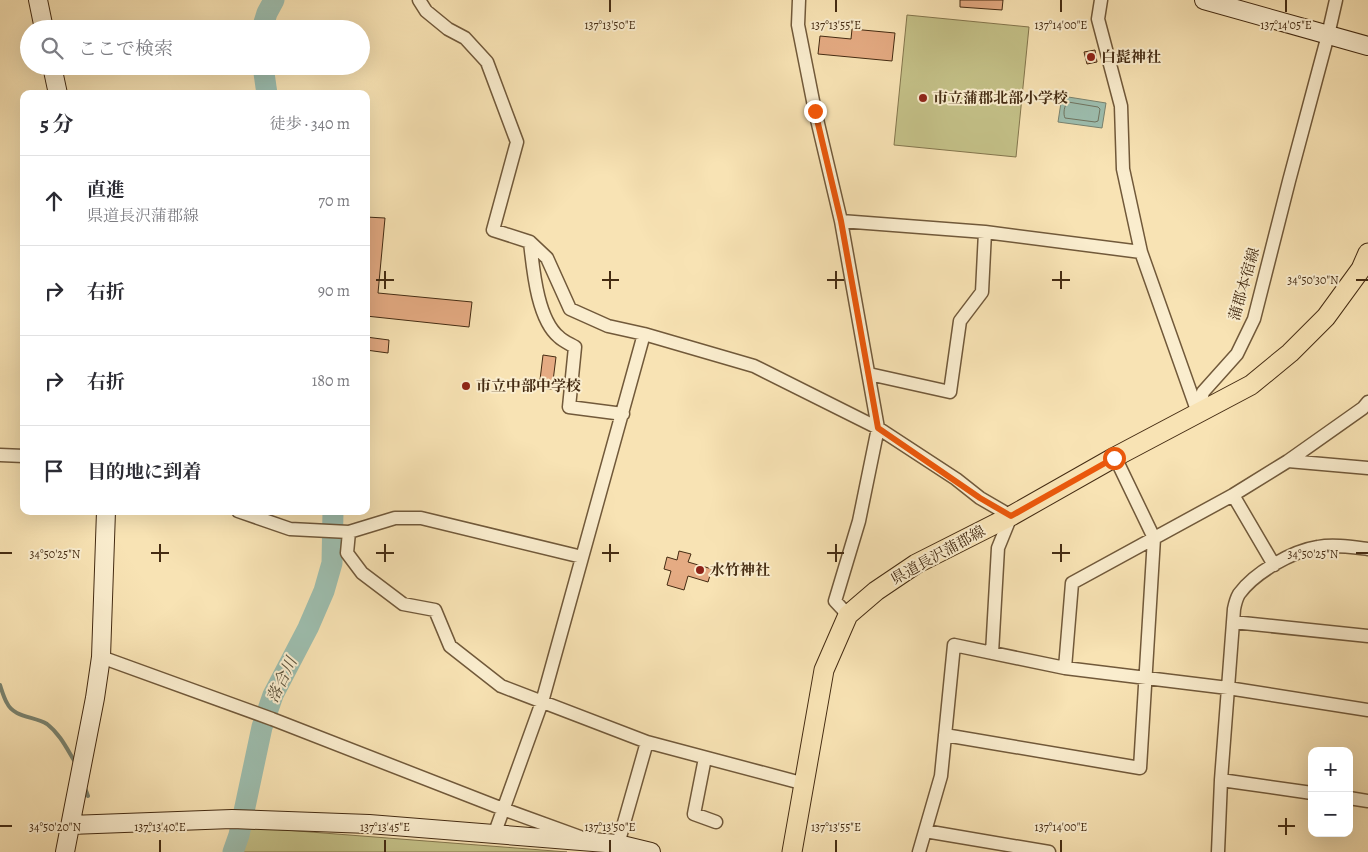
<!DOCTYPE html>
<html lang="ja">
<head>
<meta charset="utf-8">
<style>
  body { margin:0; font-family:Alegreya,"Noto Serif JP",serif; background:#f2f2f3; color:#2b2b33 }
  .controls { position:absolute; right:15px; bottom:15px; display:grid; overflow:hidden; border-radius:10px; box-shadow:0 5px 20px #0002 }
  .controls button { width:45px; height:45px; display:grid; place-items:center; padding:0; border:0; border-bottom:1px solid #e1e1e2; background:#fff; color:#2b2b33; font:25px sans-serif }
  .stop { position:absolute; width:15px; height:15px; margin:-11px; border:4px solid #ea580c; border-radius:50%; background:#fff }
  .stop.end { background:#ea580c; border-color:#fff; box-shadow:0 1px 5px #0008 }
  .list { margin:0; padding:0; list-style:none }
  h2 { display:flex; justify-content:space-between; align-items:center; height:65px; margin:0; padding:0 20px; font-size:21px }
  h2 small { font-size:16px; font-weight:400; color:#7c7c81 }
  .list li { display:grid; grid-template-columns:32px 1fr auto; gap:15px; align-items:center; box-sizing:border-box; height:90px; padding:0 20px; border-top:1px solid #e1e1e2 }
  .list b { display:block; font-size:19px; white-space:nowrap }
  .list p { margin:0; font-size:16px; white-space:nowrap; color:#7c7c81 }
  .list em { font-size:16px; font-style:normal; color:#7c7c81 }
  .icon { flex:none; width:28px; height:28px; fill:none; stroke:currentColor; stroke-width:2; stroke-linecap:round; stroke-linejoin:round }
  .map { position:relative; flex:none; width:1368px; height:852px; overflow:hidden }
  .search { position:absolute; background:#fff; box-shadow:0 5px 20px #0002; left:20px; top:20px; width:350px; height:55px; display:flex; align-items:center; gap:12px; box-sizing:border-box; padding:0 18px; border-radius:28px; color:#7c7c81; font-size:19px }
  .panel { position:absolute; background:#fff; box-shadow:0 5px 20px #0002; left:20px; top:90px; width:350px; height:425px; border-radius:10px }
  .map>svg:first-child { display:block }
  .green { fill:#c4c188; stroke:#84764d }
  .water { fill:#9dbeaf; stroke:#798370 }
  .lines { fill:none; stroke-linecap:round; stroke-linejoin:round }
  .shore { stroke:#707460; stroke-width:1 }
  .stream { stroke:#798370; stroke-width:4 }
  .river { stroke:#9dbeaf; stroke-width:21 }
  .building { fill:#e5ab83; stroke:#442b12 }
  .street-casing { stroke:#71593a; stroke-width:15 }
  .secondary-casing { stroke:#442b12; stroke-width:20 }
  .primary-casing { stroke:#442b12; stroke-width:21 }
  .street { stroke:#faedce; stroke-width:12 }
  .secondary { stroke:#faedce; stroke-width:18 }
  .primary { stroke:#f8e3b4; stroke-width:19 }
  .route { stroke:#ea580c; stroke-width:6 }
  .ticks { fill:none; stroke:#442b12; stroke-width:2 }
  .poi-dot { fill:#8f2418; stroke:#faedce; stroke-width:2 }
  .labels { text-anchor:middle; dominant-baseline:central; stroke-width:4; stroke-linejoin:round; paint-order:stroke }
  .poi-label { font-size:15px; font-weight:bold; fill:#442b12; stroke:#faedce; text-anchor:start }
  .street-label { font-size:15px; fill:#442b12; stroke:#faedce }
  .water-label { font-size:16px; font-style:italic; fill:#5a5039; stroke:#faedce }
  .ticks-label { font-size:12px; text-anchor:middle; fill:#442b12; stroke:#faedce; stroke-width:4; stroke-linejoin:round; paint-order:stroke }
</style>
</head>
<body>
<div class="map">
<svg width="1368" height="852" viewBox="0 0 1368 852">
  <rect width="100%" height="100%" fill="#f8e3b4"/>
  <filter id="stains"><feTurbulence type="fractalNoise" baseFrequency=".004" numOctaves="4"/><feColorMatrix values="0 0 0 0 .2 0 0 0 0 .09 0 0 0 0 .02 0 0 0 .5 -.17"/></filter>
  <radialGradient id="worn" r=".72"><stop offset=".6" stop-color="#630" stop-opacity="0"/><stop offset="1" stop-color="#630" stop-opacity=".3"/></radialGradient>
  <path class="green" d="M907,15L1029,27L1016,157L894,145Z
    M246,827L567,852H234Z"/>
  <path class="water" d="M1062,96L1106,103L1102,128L1058,122Z"/>
  <g class="lines">
    <path class="shore" d="M1068,102L1098,107L1100,109L1098,121L1095,122L1065,118C1063,114 1064,105 1068,102Z"/>
    <path class="stream" d="M0,685C2,691 4,698 7,703C14,718 35,716 47,724C60,734 67,749 75,762
      M85,788L88,796"/>
    <path class="river" d="M262,29L267,13L274,0
      M263,66L267,94
      M233,852L239,835L262,727L273,695L308,628L324,591L332,563L333,511"/>
  </g>
  <path class="building" d="M960,0H1003L1002,10L960,7Z
    M852,29L895,33L892,61L818,54L820,36L851,39Z
    M1095,50L1097,62L1087,64L1084,52Z
    M366,217L385,218L378,293L472,302L469,327L366,316Z
    M366,337L389,340L388,353L366,350Z
    M543,355L556,357L552,389L539,388Z
    M679,551L691,554L688,562L712,569L708,582L688,576L684,590L667,585L671,571L664,569L667,557L677,560Z"/>
  <g class="lines">
    <defs>
      <path id="street" d="M419,0L426,11L448,29L465,38L487,62L517,142L493,230L530,242L547,258L570,309L608,326L644,334L754,366L878,428L956,479L980,498L1011,516L998,548L992,653
        M799,0L798,25L815,111L841,221L878,428L859,521L835,601L848,615
        M1101,0L1098,19L1121,106L1123,169L1141,252L1198,413
        M841,221L985,232L1141,252
        M530,242C533,268 537,319 559,337C563,341 570,344 575,347L569,407L623,414
        M869,374L950,392L960,321L982,292L985,232
        M1368,402L1363,408L1288,461L1368,468
        M1198,413L1203,392L1237,354L1254,319L1289,181L1328,35L1336,0
        M0,455L24,456
        M1233,495L1274,565
        M238,511L290,529L349,532L395,518H421L582,557
        M349,532L347,553L362,573L403,604L435,610L450,646L501,686L647,742L805,784
        M1233,622L1368,636
        M101,657L272,719L503,809L580,837
        M1065,668L1072,583L1233,495L1288,461
        M945,735L1140,768L1154,538L1115,457
        M705,758L694,814L716,822
        M1221,780L1312,793
        M1349,798L1368,801
        M925,831L1049,852
        M494,835L542,702L644,334
        M618,844L647,742
        M919,852L941,776L954,645L1065,668L1228,688L1368,710
        M1218,852L1221,780L1234,609C1235,604 1236,599 1239,594C1254,573 1292,551 1318,547C1333,544 1352,547 1368,549"/>
      <path id="secondary" d="M38,0L44,29
        M1204,0L1368,46
        M52,66L58,94
        M70,825L232,819L369,824L618,844L651,852
        M65,852L95,698L101,657L106,511"/>
      <path id="primary" d="M792,852L824,670L848,615L876,591L916,564L1011,516L1115,457L1251,385L1290,353L1326,317L1361,269L1368,253"/>
    </defs>
    <use href="#street" class="street-casing"/>
    <use href="#secondary" class="secondary-casing"/>
    <use href="#primary" class="primary-casing"/>
    <use href="#street" class="street"/>
    <use href="#secondary" class="secondary"/>
    <use href="#primary" class="primary"/>
  </g>
  <g class="lines">
    <path class="route" d="M815,111L841,221L878,428L980,498L1011,516L1114,458"/>
  </g>
  <path class="ticks" d="M610,0V12M836,0V12M1061,0V12M1286,0V12M385,271V289M610,271V289M836,271V289M1061,271V289M376,280H394M602,280H619M827,280H844M1052,280H1070M1356,280H1368M160,544V562M385,544V562M610,544V562M836,544V562M1061,544V562M0,553H12M151,553H169M376,553H394M602,553H619M827,553H844M1052,553H1070M1356,553H1368M1286,818V835M0,826H12M1278,826H1295M160,840V852M385,840V852M610,840V852M836,840V852M1061,840V852"/>
  <g class="poi-dot">
    <circle cx="1091" cy="57" r="5"/>
    <circle cx="923" cy="98" r="5"/>
    <circle cx="466" cy="386" r="5"/>
    <circle cx="700" cy="570" r="5"/>
  </g>
  <g class="labels">
    <g class="poi-label">
      <text x="1101" y="57">白髭神社</text>
      <text x="933" y="98">市立蒲郡北部小学校</text>
      <text x="476" y="386">市立中部中学校</text>
      <text x="710" y="570">水竹神社</text>
    </g>
    <g class="street-label">
      <text transform="translate(1244 284) rotate(-74)">蒲郡本宿線</text>
      <text transform="translate(938 555) rotate(-29)">県道長沢蒲郡線</text>
    </g>
    <g class="water-label">
      <text transform="translate(282 680) rotate(-64)">落合川</text>
    </g>
  </g>
  <g class="ticks-label">
    <text x="610" y="29">137°13'50"E</text>
    <text x="836" y="29">137°13'55"E</text>
    <text x="1061" y="29">137°14'00"E</text>
    <text x="1286" y="29">137°14'05"E</text>
    <text x="1313" y="284">34°50'30"N</text>
    <text x="55" y="558">34°50'25"N</text>
    <text x="1313" y="558">34°50'25"N</text>
    <text x="55" y="831">34°50'20"N</text>
    <text x="160" y="831">137°13'40"E</text>
    <text x="385" y="831">137°13'45"E</text>
    <text x="610" y="831">137°13'50"E</text>
    <text x="836" y="831">137°13'55"E</text>
    <text x="1061" y="831">137°14'00"E</text>
  </g>
  <rect width="100%" height="100%" filter="url(#stains)"/>
  <rect width="100%" height="100%" fill="url(#worn)"/>
</svg>
<div class="controls">
<button>+</button>
<button>−</button>
</div>
<div class="stop" style="left:1114px;top:458px"></div>
<div class="stop end" style="left:815px;top:111px"></div>
<div class="search"><svg class="icon" aria-label="search" viewBox="0 0 24 24"><circle cx="10" cy="10" r="6"/><path d="M15 15l6 6"/></svg>ここで検索</div>
<section class="panel">
<h2>5 分<small>徒歩 · 340 m</small></h2>
<ul class="list">
<li><svg class="icon" aria-label="ahead" viewBox="0 0 24 24"><path d="M12 20V5M6 11l6-6 6 6"/></svg><div><b>直進</b><p>県道長沢蒲郡線</p></div><em>70 m</em></li>
<li><svg class="icon" aria-label="right" viewBox="0 0 24 24"><path d="M7 20v-9h11M14 6l5 5-5 5"/></svg><div><b>右折</b></div><em>90 m</em></li>
<li><svg class="icon" aria-label="right" viewBox="0 0 24 24"><path d="M7 20v-9h11M14 6l5 5-5 5"/></svg><div><b>右折</b></div><em>180 m</em></li>
<li><svg class="icon" aria-label="arrive" viewBox="0 0 24 24"><path d="M6 21V4h12l-3 4 3 4H6"/></svg><div><b>目的地に到着</b></div></li>
</ul>
</section>
</div>
</body>
</html>
